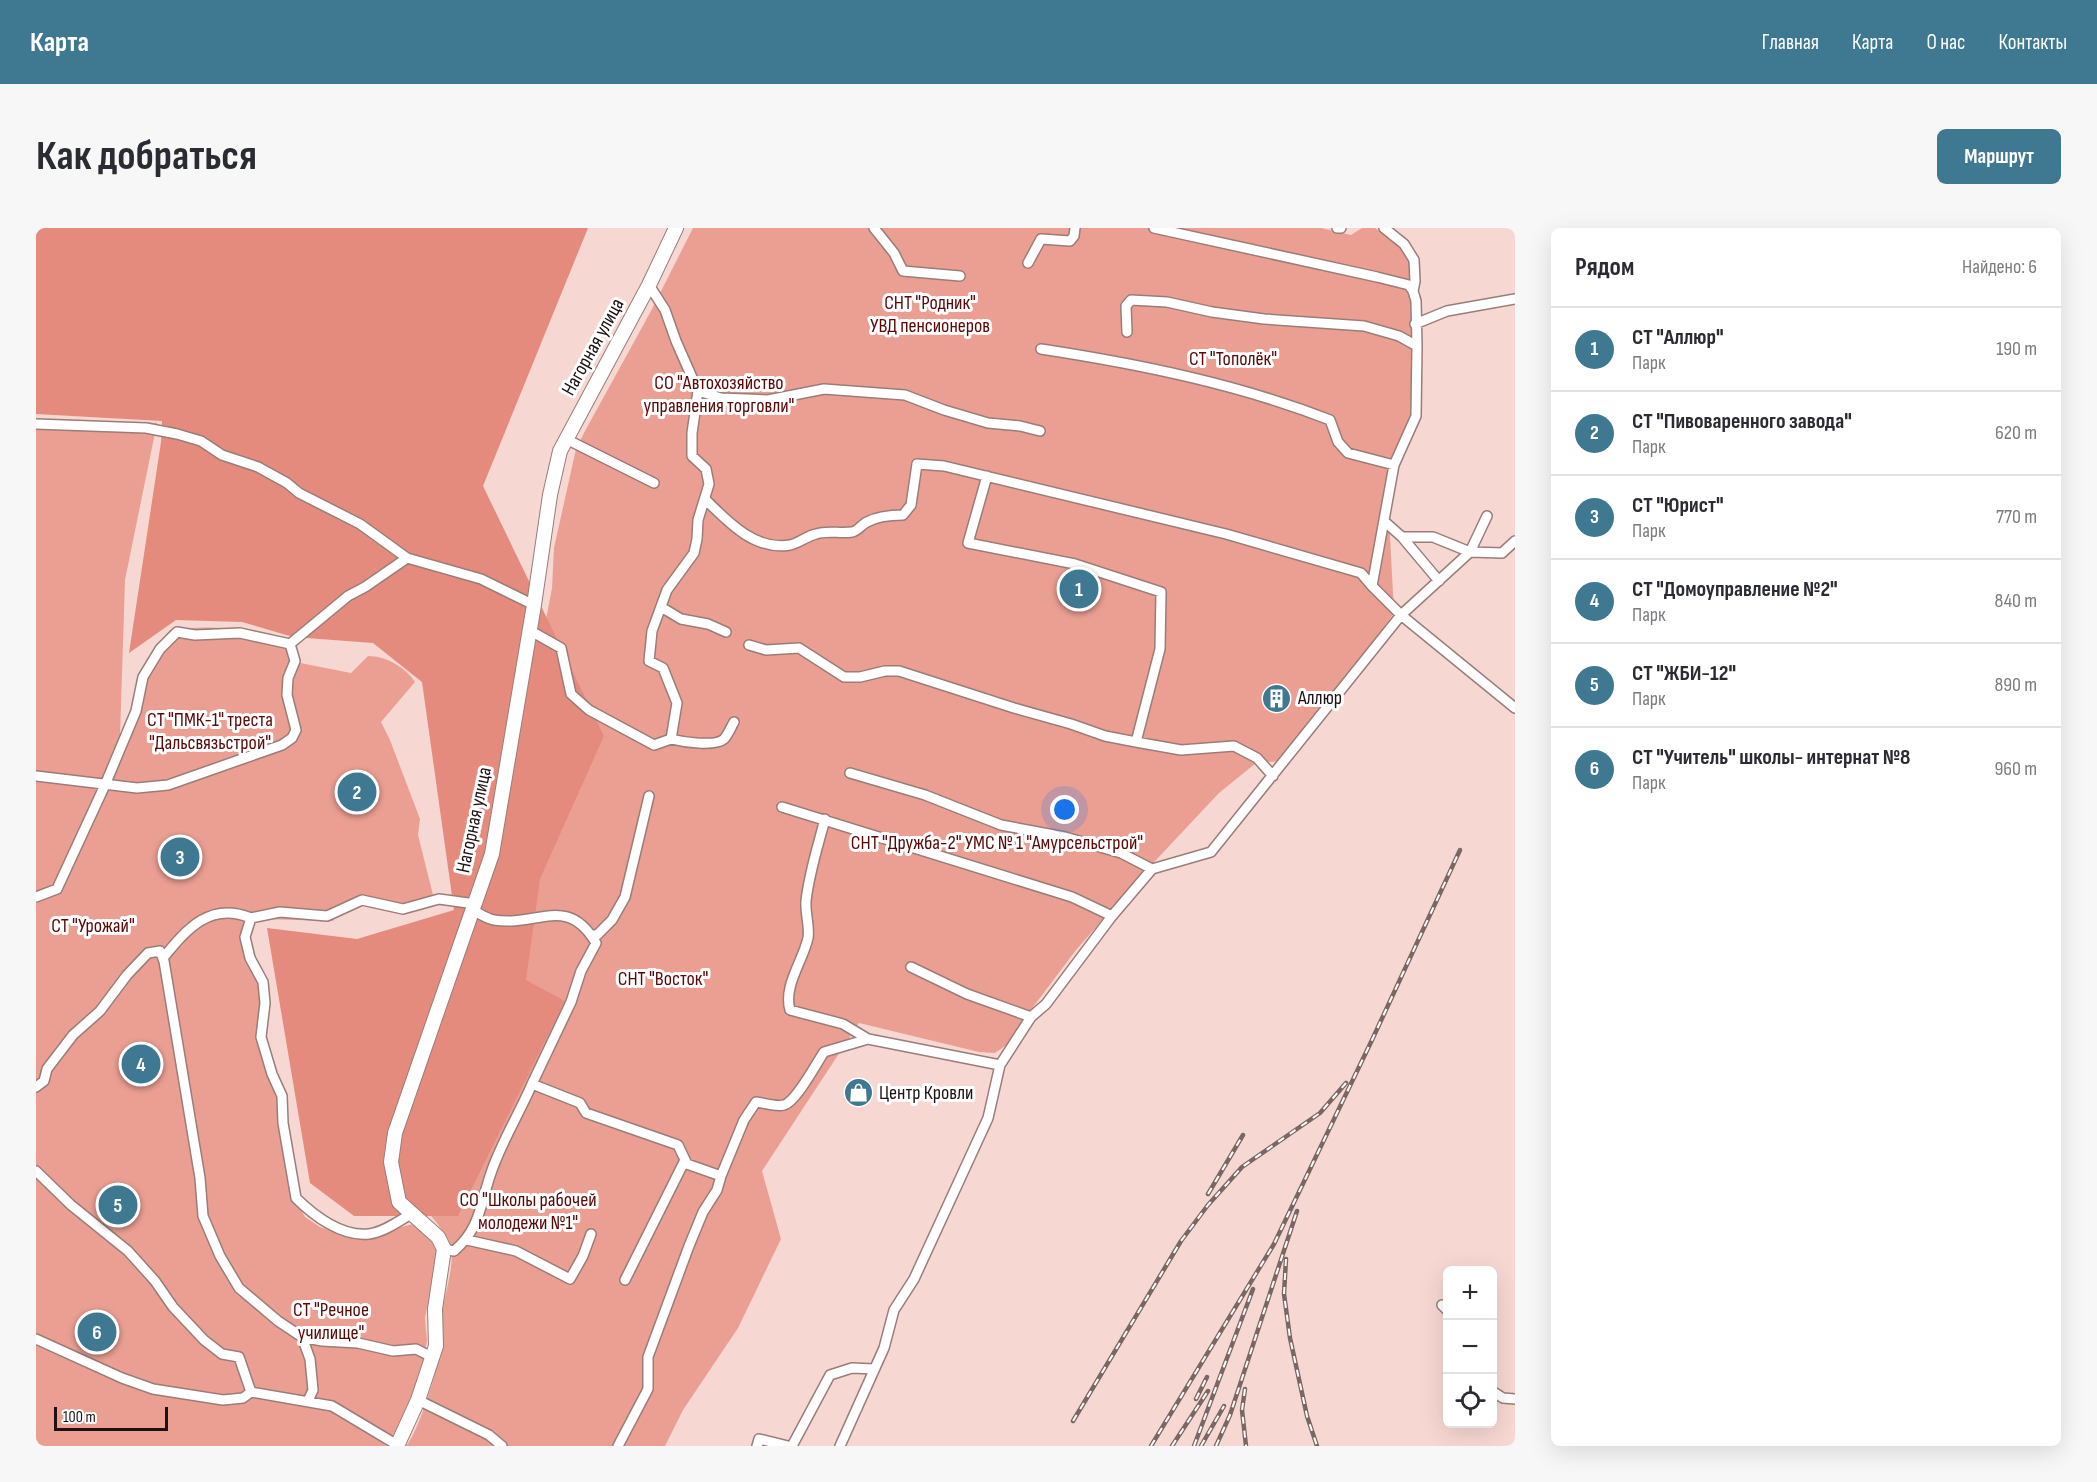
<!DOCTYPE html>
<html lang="ru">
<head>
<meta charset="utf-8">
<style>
  body { margin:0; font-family:"Sofia Sans Condensed",sans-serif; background:#f7f7f7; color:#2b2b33 }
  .controls { position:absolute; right:18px; bottom:18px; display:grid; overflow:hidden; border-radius:9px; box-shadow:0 6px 24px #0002 }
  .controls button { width:54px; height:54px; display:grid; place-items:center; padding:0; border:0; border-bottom:2px solid #e1e1e2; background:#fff; color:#2b2b33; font:30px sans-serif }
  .scale { position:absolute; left:18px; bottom:15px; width:114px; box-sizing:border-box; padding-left:6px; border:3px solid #1d1211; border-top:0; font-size:16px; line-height:21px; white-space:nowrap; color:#1d1211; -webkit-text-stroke:4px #fff; paint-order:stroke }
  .you { position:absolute; left:1029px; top:582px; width:21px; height:21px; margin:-15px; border:4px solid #fff; border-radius:50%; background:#1a73e8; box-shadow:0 0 0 9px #1a73e833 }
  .badge { display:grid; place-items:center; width:39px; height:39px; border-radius:50%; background:#3e7891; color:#fff; font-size:20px; font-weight:700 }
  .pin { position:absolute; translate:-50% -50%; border:3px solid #fff; box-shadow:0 2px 6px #0006 }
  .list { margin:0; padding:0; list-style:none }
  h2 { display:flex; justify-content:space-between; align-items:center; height:78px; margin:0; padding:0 24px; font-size:26px }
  h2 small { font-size:20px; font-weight:400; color:#7c7c81 }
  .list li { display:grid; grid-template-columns:39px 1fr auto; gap:18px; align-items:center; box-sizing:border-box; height:84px; padding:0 24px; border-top:2px solid #e1e1e2 }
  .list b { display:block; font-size:22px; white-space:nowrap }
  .list p { margin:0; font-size:20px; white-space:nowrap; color:#7c7c81 }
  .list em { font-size:20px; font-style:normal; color:#7c7c81 }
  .icon { flex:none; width:33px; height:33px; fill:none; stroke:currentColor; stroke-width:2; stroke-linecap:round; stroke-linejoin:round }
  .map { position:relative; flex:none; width:1479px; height:1218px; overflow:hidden; border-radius:9px }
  header { display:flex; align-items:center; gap:36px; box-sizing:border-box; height:84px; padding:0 30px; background:#3e7891; color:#fff }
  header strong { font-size:28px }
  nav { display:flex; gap:33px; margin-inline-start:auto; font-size:21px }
  .intro { display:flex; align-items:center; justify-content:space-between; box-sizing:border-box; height:144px; padding:0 36px }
  h1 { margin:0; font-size:42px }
  .button { padding:15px 27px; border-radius:9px; background:#3e7891; color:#fff; font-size:21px; font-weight:700 }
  main { display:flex; gap:36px; padding:0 36px }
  aside { flex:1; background:#fff; border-radius:9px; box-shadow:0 6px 24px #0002 }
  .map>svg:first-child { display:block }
  .green { fill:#eb9f93 }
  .forest { fill:#e48b7e }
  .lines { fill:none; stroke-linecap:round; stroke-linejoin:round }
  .street-casing { stroke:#9a7d78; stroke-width:12 }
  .secondary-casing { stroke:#9a7d78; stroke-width:16 }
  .street { stroke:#fff; stroke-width:9 }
  .secondary { stroke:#fff; stroke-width:14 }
  .rail-casing { stroke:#7a6663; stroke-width:4.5 }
  .rail { stroke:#fff; stroke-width:2; stroke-dasharray:7; stroke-linecap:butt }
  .labels { text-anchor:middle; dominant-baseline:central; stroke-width:6; stroke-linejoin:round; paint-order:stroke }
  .park-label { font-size:20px; fill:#590806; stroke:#fff }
  .street-label { font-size:20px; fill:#1d1211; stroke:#fff }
  .poi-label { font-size:20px; fill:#1d1211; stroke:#fff; text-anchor:start }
</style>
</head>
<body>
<header>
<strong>Карта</strong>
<nav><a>Главная</a><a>Карта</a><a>О нас</a><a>Контакты</a></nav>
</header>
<div class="intro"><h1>Как добраться</h1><a class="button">Маршрут</a></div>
<main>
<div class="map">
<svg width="1479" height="1218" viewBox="0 0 1479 1218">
  <rect width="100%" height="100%" fill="#f7d7d1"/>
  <path class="green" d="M657,0H1285L1315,7L1326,0H1339L1362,15L1373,32L1377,54L1378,179L1346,286L1353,289L1358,385L1326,430L1245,533L1220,535L1183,565L1105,648L1040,722L988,791L972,816L959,825L943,824L823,795L726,943L745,1011L702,1100L647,1182L629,1218H370C383,1203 399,1147 404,1127C406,1114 404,1099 406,1086C408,1067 420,1035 414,1017C410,1002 389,982 379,969L505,418L516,360L518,320L540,221L549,203L615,83Z
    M11,191L121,195L89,352L84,508C95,489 97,466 104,445C110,429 123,415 134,402C173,396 211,401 250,410L254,433L315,445L332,428C350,428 369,439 379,454L345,494L354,512L384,591L382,607L399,675L378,681L329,675L302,686L297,693L226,691L210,699L225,760L223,805L242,865L259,970L269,989L284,999L304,1006L349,1005L361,1000L381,995L403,1019L389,1090L391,1113L382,1158L366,1193L350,1218H0V193Z"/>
  <path class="forest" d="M0,0H552L447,258L568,508L504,651L490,752L529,773L422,988H318L274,955L231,700L321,711L418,682L386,454L337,415L257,409L206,394L140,392L93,425L125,214L126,193L0,186Z"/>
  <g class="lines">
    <defs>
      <path id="street" d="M838,0L858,25L867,43L924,48
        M1118,0L1341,49L1373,57L1377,63
        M1301,0H1305
        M1348,0L1368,16L1378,32L1379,53L1377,63L1380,73L1381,118L1380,188L1358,237L1336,358L1365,387L1479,480
        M992,35L1005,11L1034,13L1038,8L1039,0
        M613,57L629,82L640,113L662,163L685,170L732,172L788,161L869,167L908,182L952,195L984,198L1004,203
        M1379,96L1411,83L1479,71
        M1091,104L1090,78L1095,72L1131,74L1176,84L1228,91L1328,98L1363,108L1381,118
        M1005,121C1103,136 1202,156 1294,192L1302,214L1312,225L1358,237
        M0,196L110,200L141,206L165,213L186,227L222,239L251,255L263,265L324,296L371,330L445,351L498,377
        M530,211L618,255
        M669,271C692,294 719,323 754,317C763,315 771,308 780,306C792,302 804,306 816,304C822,303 826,296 831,294C842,288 855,287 867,287L875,277L881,236L908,238L1190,306L1325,345L1336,358
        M1348,293L1366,309H1397L1434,324L1451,288
        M1366,309L1403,353
        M625,379L645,391L672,396L690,404
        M493,402L525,420L535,466L553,482L618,517L635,511L641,475L627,440L613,433L616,403L631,362L658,325L661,311L662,292L673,256L670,241L656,228V205L662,163
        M254,416L312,368L329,359L371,330
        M713,417L730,422L763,420L808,449H824L849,443H863L978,480L1035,496L1069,508L1100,514L1124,421L1125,364L1039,336L932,315L951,248
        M635,511C647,514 679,519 688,511C692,507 695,499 698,494
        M1100,514L1145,522L1198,518L1221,530L1237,548
        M814,545L889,567L965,597L1029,609L1085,625L1116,641
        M0,548L101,560L132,557L246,517L256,510L260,502L251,467L252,450L259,433L254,416
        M746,579L1036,669L1076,688
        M789,591C782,618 773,645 770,673C769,685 774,699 772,710C767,733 747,758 754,782L807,796L832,811L964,837
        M0,669L21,661L69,557L100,483L107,449L124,421L141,404L159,407L204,405L254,416
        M436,682C443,685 451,691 458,692C502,699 531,666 560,715L545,743L535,774L496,856
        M215,690L244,684L291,688L326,672L367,681L403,671L432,675L438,677
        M555,707H561L576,692L589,669L613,568
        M127,730C151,701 174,673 215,690L209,709L214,730L227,754L229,775L225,809L236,846L246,868L247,895L260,970C278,988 306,1009 333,1006C348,1004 363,993 375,986
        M875,739L931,766L995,789
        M0,859L8,853L11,841L37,807L64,783L91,747L112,725L124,723L128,733L164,950L167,988L184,1028L203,1060L242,1093L266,1109L274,1131L277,1162L272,1173
        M0,943L35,977L92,1023L119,1053L137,1079L168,1112L186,1126L203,1129L215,1164L296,1178L363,1218
        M431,1012L480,1023L534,1051L547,1028L555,1006
        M408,1021L418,1023C445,1000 444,976 455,945C464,917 484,884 496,856L544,875L550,885L642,917L651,936L685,948L708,892L720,874C729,875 739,879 748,877C760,874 780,836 788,824L832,811
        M589,1052L649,932
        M1406,1077L1412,1083
        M266,1109L286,1113L322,1115L357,1123L380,1121L396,1129
        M0,1111L86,1150L117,1161L187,1172L207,1170L215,1164
        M1456,1163L1467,1170L1479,1171
        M382,1172L453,1207L466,1218
        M582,1218L612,1161V1129L653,1018L667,984L681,962L685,948
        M721,1218L723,1211L752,1218
        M756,1218L794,1147L816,1140L838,1141
        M804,1218L848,1120L858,1082L878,1051L952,890L964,837L995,789L1010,776L1076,688L1116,641L1175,624L1365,387L1434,324L1466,325L1479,313"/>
      <path id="secondary" d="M361,1218L382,1172L400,1118L399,1081L408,1021L402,1009L363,974L355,934L359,905L456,626L498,377L514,267L524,223L613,57L640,0"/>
    </defs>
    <use href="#street" class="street-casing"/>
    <use href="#secondary" class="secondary-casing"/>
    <use href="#street" class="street"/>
    <use href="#secondary" class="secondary"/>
    <defs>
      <path id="rail" d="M1172,966L1207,907
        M1250,1031L1248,1066L1254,1110L1271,1188L1281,1218
        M1209,1161L1206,1182L1210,1218
        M1160,1171L1171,1149
        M1037,1193L1145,1013L1172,977L1206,939L1284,885L1310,855
        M1115,1218L1238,1016L1336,812L1424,622
        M1136,1218L1172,1163
        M1158,1218L1217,1061
        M1165,1218L1188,1178
        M1180,1218L1194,1187L1261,983"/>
    </defs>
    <use href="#rail" class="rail-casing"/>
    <use href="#rail" class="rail"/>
  </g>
  <defs>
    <symbol id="building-disc" viewBox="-11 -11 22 22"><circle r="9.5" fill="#3e7891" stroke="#fff"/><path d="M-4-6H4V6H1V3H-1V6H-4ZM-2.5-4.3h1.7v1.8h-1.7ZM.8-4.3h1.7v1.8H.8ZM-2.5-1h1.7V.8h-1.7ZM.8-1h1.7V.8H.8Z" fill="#fff"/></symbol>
    <symbol id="shop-disc" viewBox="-11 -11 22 22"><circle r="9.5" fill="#3e7891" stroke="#fff"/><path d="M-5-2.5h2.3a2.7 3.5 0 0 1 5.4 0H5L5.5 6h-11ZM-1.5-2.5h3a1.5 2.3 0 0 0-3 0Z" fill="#fff"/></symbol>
  </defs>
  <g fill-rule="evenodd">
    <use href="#building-disc" x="1224" y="454" width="33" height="33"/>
    <use href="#shop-disc" x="806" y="848" width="33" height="33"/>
  </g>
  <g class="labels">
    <g class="park-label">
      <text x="894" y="75">СНТ "Родник"<tspan x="894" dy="23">УВД пенсионеров</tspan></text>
      <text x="1197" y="131">СТ "Тополёк"</text>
      <text x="683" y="155">СО "Автохозяйство<tspan x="683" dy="23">управления торговли"</tspan></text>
      <text x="174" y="492">СТ "ПМК-1" треста<tspan x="174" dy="23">"Дальсвязьстрой"</tspan></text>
      <text x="961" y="615">СНТ "Дружба-2" УМС № 1 "Амурсельстрой"</text>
      <text x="57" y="698">СТ "Урожай"</text>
      <text x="627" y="751">СНТ "Восток"</text>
      <text x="492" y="972">СО "Школы рабочей<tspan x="492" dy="23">молодежи №1"</tspan></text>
      <text x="295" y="1082">СТ "Речное<tspan x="295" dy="23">училище"</tspan></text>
    </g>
    <g class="street-label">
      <text transform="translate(557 119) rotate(-61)">Нагорная улица</text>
      <text transform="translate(438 592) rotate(-78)">Нагорная улица</text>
    </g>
    <g class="poi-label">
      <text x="1262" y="470">Аллюр</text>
      <text x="843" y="865">Центр Кровли</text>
    </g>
  </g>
</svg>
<div class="controls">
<button>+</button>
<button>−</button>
<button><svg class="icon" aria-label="locate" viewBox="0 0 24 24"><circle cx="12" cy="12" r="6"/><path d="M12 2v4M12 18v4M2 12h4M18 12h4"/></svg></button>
</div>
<div class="scale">100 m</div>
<div class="you"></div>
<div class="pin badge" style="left:1043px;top:361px">1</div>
<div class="pin badge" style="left:321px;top:564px">2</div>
<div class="pin badge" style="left:144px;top:629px">3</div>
<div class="pin badge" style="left:105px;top:836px">4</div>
<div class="pin badge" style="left:82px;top:977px">5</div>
<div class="pin badge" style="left:61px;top:1104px">6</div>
</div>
<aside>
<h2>Рядом<small>Найдено: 6</small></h2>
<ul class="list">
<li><span class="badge">1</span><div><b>СТ &quot;Аллюр&quot;</b><p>Парк</p></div><em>190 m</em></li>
<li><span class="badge">2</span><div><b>СТ &quot;Пивоваренного завода&quot;</b><p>Парк</p></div><em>620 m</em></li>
<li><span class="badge">3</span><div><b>СТ &quot;Юрист&quot;</b><p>Парк</p></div><em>770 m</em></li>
<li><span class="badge">4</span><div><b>СТ &quot;Домоуправление №2&quot;</b><p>Парк</p></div><em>840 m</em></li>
<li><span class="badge">5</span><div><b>СТ &quot;ЖБИ-12&quot;</b><p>Парк</p></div><em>890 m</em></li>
<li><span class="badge">6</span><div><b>СТ &quot;Учитель&quot; школы- интернат №8</b><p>Парк</p></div><em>960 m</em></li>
</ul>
</aside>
</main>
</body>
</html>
